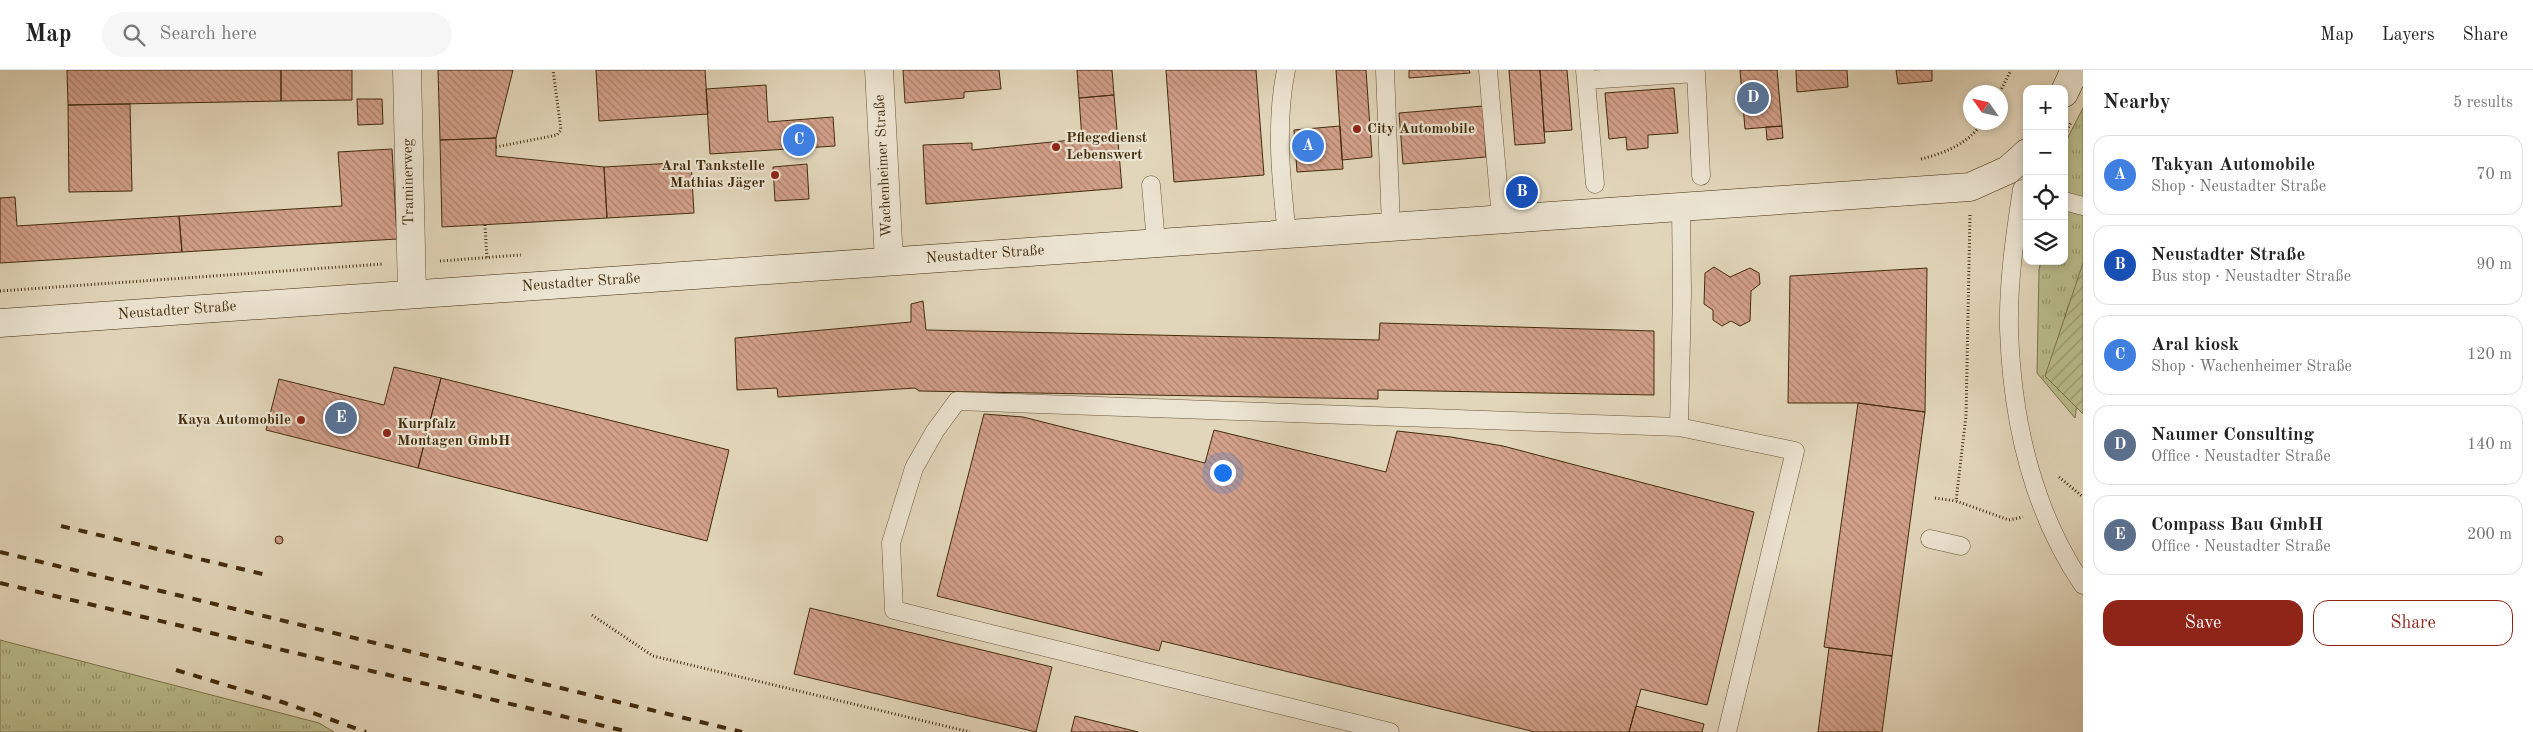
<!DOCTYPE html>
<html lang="en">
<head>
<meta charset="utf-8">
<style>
  body { margin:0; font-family:"Old Standard TT",serif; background:#f6f6f6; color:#222 }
  .controls { position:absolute; right:15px; top:15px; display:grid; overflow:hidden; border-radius:10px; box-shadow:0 2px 8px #0003 }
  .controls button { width:45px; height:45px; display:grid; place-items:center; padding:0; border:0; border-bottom:1px solid #e0e0e0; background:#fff; color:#222; font:25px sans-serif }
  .compass { position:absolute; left:1963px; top:15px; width:45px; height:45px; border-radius:50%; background:#fff; box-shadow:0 2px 8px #0003; rotate:304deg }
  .you { position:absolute; left:1222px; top:402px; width:18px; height:18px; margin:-12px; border:4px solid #fff; border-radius:50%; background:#1a73e8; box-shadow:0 0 0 8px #1a73e833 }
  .badge { display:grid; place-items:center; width:32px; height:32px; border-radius:50%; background:#8f2418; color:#fff; font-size:16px; font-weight:700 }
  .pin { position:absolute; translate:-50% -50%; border:2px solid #fff; box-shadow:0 1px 5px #0006 }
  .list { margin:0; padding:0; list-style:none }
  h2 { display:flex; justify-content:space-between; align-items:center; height:65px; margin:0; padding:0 20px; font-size:21px }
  h2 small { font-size:16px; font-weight:400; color:#767676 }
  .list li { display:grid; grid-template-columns:32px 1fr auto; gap:15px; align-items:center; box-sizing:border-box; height:80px; margin:0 10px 10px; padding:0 10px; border:1px solid #e0e0e0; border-radius:15px }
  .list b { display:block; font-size:19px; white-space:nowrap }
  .list p { margin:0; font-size:16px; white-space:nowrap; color:#767676 }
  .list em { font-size:16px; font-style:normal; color:#767676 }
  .actions { display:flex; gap:10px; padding:15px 20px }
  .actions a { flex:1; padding:11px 0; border:1px solid #8f2418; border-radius:15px; text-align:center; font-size:18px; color:#8f2418 }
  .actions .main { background:#8f2418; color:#fff }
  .icon { flex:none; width:28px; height:28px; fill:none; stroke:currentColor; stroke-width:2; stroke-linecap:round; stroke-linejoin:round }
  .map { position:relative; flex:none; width:2083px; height:662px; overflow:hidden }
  header { display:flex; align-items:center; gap:30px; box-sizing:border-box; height:70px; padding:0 25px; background:#fff; border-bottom:1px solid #e0e0e0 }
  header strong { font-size:24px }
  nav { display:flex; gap:28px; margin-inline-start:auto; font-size:18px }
  .search { width:350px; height:45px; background:#f6f6f6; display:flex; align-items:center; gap:12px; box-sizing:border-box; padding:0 18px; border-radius:28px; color:#767676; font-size:19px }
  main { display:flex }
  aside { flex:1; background:#fff }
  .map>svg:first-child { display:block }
  .grass { fill:url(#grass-tufts); stroke:#7e744c }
  .garden { fill:url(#garden-furrows); stroke:#7e744c }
  .building { fill:url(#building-back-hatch); stroke:#422c0c }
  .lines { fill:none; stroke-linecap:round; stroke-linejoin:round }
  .lane-casing { stroke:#6a5638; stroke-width:19 }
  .street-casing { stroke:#6a5638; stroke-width:29 }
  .secondary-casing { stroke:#422c0c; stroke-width:29 }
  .path { stroke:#422c0c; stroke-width:3; stroke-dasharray:1 2.5; stroke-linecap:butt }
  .lane { stroke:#ece4d2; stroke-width:18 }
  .street { stroke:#ece4d2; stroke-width:28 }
  .secondary { stroke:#ece4d2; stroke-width:28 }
  .rail { stroke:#422c0c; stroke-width:4; stroke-dasharray:9 9; stroke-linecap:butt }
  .poi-dot { fill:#8f2418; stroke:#ece4d2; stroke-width:2 }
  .labels { text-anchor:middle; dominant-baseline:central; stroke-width:4.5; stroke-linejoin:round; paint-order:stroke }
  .poi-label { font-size:15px; font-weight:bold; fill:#422c0c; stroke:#ece4d2; text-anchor:start }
  .street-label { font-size:15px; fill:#422c0c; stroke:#ece4d2 }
</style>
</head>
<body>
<header>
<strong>Map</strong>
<div class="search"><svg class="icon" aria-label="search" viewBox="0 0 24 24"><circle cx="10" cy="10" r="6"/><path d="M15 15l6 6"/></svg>Search here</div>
<nav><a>Map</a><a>Layers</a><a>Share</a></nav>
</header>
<main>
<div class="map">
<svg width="2083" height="662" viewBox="0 0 2083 662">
  <defs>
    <pattern id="grass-tufts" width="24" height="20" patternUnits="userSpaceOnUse" patternTransform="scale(1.25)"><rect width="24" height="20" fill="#b9bc8b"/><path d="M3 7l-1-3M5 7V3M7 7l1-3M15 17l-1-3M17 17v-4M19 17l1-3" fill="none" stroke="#989970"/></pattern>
    <pattern id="garden-furrows" width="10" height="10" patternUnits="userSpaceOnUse" patternTransform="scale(1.25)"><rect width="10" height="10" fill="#b9bc8b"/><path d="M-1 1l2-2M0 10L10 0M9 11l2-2" fill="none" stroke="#989970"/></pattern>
    <pattern id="building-back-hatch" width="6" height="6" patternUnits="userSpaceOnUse" patternTransform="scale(1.25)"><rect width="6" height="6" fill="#d3a08a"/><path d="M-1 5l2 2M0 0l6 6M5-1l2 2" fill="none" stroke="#ad836f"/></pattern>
  </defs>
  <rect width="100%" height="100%" fill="#e2d6ba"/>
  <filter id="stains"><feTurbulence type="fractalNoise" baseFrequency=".004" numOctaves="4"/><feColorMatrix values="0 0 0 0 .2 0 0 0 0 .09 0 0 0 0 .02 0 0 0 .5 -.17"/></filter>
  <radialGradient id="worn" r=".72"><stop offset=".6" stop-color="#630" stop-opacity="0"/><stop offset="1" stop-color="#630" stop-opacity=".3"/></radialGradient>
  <path class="grass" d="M2083,38V208L2068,236L2058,273L2082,300L2075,348L2037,303L2039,200L2041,191H2064V75Z
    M0,570L319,653L334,662H0Z"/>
  <path class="garden" d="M2083,193V344L2045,306Z"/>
  <path class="building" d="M67,0H281V31L68,35Z
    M281,0H352V30L281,31Z
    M438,0H513L496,68L440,70Z
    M596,0H705L708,44L599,51Z
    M903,0H999L1001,19L964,22V28L905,33Z
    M1077,0H1112L1114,25L1079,28Z
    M1166,0H1256L1264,105L1174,112Z
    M1336,0H1366L1372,87L1342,90Z
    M1409,0H1469L1470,3L1409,8Z
    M1509,0H1540L1545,73L1515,75Z
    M1540,0H1567L1572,60L1544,62Z
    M1740,0H1777L1782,56L1745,59Z
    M1796,0H1847L1848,17L1797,22Z
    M1896,0H1932V11L1898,14Z
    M766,15L768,52L833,47L835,76L710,84L706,19Z
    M1674,18L1678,63L1648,65V78L1627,80L1626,67L1609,69L1605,23Z
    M1114,25L1122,118L926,134L923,75L972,73V80L1082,69L1079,28Z
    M357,29H382L383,54L358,55Z
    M130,34L132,121L69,122L68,35Z
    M1483,36L1486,87L1403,94L1399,43Z
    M1340,56L1343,99L1297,102L1294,60Z
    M1782,56L1783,68L1767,70L1766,57Z
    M496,68V86L604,97L607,148L442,157L440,70Z
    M392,79L397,169L182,182L179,146L342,136L338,82Z
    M691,92L694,143L607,148L604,97Z
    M807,94L809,129L775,131L773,97Z
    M15,127L17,156L179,146L182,182L0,193V128Z
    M1714,197L1730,207L1750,198L1759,203L1760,214L1751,221L1750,251L1740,256L1731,251L1722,256L1713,250V240L1704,234L1705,203Z
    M1927,198L1925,342L1858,333H1788L1790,206Z
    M923,231L926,260L1379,270L1380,253L1654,261V325L1378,320V329L919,321L915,318L778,327L777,318L737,320L735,268L911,252V234Z
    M394,297L441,308L418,398L266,360L279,309L384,335Z
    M441,308L729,380L707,471L418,398Z
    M1858,333L1925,342L1892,586L1824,577Z
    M984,344L1023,347L1205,393L1214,360L1386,402L1397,361L1451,367L1503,376L1754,442L1707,635L1641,619L1629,662H1535L1162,571L1159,581L937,526Z
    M275 470a4 4 0 1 1 8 0a4 4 0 1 1-8 0Z
    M810,538L1052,597L1036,662L794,604Z
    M1829,578L1892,586L1882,662H1818Z
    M1636,636L1704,654L1702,662H1629Z
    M1075,646L1138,662H1071Z"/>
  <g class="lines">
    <defs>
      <path id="lane" d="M1286,0C1275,54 1281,110 1287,165
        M1385,0L1391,157
        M1488,0L1501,149
        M1585,0L1595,114
        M1586,10L1696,3L1701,106
        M1151,115L1156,173
        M2022,119C2015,165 2008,213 2009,259C2012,349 2032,440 2083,515
        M2064,131L2083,136
        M1679,357L1682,223L1681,136
        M1930,469L1961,476
        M1390,662L894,540L891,473L914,398L935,361L957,331L1679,357L1795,381L1727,662"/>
      <path id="street" d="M407,0L412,224
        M879,0L889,191"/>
      <path id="secondary" d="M2064,23L2075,0
        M0,253L1970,117L2008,100L2027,83"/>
    </defs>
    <use href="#lane" class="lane-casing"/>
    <use href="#street" class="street-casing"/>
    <use href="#secondary" class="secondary-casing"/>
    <path class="path" d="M2000,22L2011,0
      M2064,67L2071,52
      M496,77L557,65L561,60L553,0
      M1921,89C1945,83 1968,74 1983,52
      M1970,145L1966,346L1956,431L2009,450L2023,447
      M485,155L487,189
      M440,191L521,185
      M0,221L383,194
      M2059,407L2083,427
      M1935,428L1956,431
      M592,545L653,586L970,662"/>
    <use href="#lane" class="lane"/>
    <use href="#street" class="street"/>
    <use href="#secondary" class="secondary"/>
    <path class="rail" d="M61,456L271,506
      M0,482L742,662
      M0,513L629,662
      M176,600L282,632L366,662"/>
  </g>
  <g class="poi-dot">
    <circle cx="1357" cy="59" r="5"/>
    <circle cx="1056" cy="77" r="5"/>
    <circle cx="775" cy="105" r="5"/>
    <circle cx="301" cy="350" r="5"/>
    <circle cx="387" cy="363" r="5"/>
  </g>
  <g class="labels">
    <g class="poi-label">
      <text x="1367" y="59">City Automobile</text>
      <text x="1066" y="68">Pflegedienst<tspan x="1066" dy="17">Lebenswert</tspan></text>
      <text x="765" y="96" text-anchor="end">Aral Tankstelle<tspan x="765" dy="17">Mathias Jäger</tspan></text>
      <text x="291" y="350" text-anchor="end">Kaya Automobile</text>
      <text x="397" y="354">Kurpfalz<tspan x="397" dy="17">Montagen GmbH</tspan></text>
    </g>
    <g class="street-label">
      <text transform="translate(884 96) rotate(-93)">Wachenheimer Straße</text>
      <text transform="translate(409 112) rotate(-91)">Traminerweg</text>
      <text transform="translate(985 185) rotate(-4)">Neustadter Straße</text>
      <text transform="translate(581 213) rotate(-4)">Neustadter Straße</text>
      <text transform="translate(177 241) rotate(-4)">Neustadter Straße</text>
    </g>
  </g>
  <rect width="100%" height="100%" filter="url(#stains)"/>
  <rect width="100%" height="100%" fill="url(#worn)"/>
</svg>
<div class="controls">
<button>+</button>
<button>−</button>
<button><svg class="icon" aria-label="locate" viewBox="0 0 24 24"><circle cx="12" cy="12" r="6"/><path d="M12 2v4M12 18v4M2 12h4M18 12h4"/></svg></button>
<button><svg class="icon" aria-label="layers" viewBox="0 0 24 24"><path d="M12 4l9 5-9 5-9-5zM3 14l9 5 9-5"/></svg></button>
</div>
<svg class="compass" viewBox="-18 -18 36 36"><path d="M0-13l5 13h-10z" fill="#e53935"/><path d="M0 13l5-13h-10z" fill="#767676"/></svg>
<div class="you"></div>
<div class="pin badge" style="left:1308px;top:76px;background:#3f7fe0">A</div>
<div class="pin badge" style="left:1522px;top:122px;background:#1a4fb4">B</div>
<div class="pin badge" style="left:799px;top:70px;background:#3f7fe0">C</div>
<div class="pin badge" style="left:1753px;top:28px;background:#5c6f8a">D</div>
<div class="pin badge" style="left:341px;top:348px;background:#5c6f8a">E</div>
</div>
<aside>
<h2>Nearby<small>5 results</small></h2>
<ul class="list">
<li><span class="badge" style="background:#3f7fe0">A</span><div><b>Takyan Automobile</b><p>Shop · Neustadter Straße</p></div><em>70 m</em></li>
<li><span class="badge" style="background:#1a4fb4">B</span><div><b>Neustadter Straße</b><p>Bus stop · Neustadter Straße</p></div><em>90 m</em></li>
<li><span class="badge" style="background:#3f7fe0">C</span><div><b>Aral kiosk</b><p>Shop · Wachenheimer Straße</p></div><em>120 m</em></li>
<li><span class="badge" style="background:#5c6f8a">D</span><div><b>Naumer Consulting</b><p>Office · Neustadter Straße</p></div><em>140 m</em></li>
<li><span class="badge" style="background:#5c6f8a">E</span><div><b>Compass Bau GmbH</b><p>Office · Neustadter Straße</p></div><em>200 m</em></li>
</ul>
<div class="actions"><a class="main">Save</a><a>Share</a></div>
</aside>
</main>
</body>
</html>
